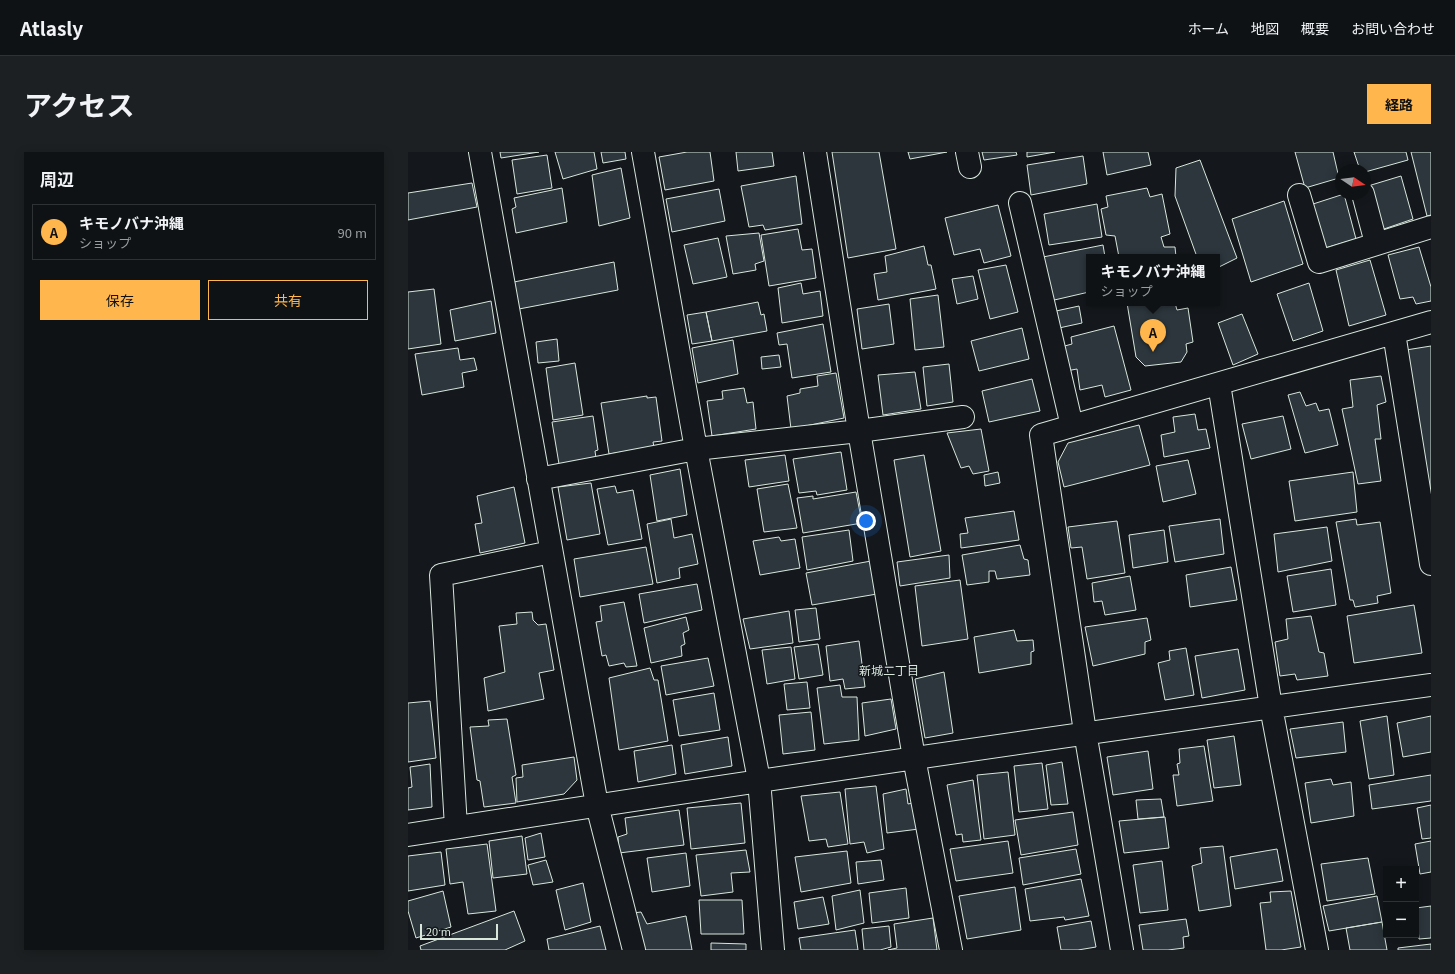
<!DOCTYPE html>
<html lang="ja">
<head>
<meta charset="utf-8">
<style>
  body { margin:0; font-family:Georgia,"Noto Sans JP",serif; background:#1d2022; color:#f1f3f6 }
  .controls { position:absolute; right:12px; bottom:12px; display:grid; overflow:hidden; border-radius:0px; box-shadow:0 2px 10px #0003 }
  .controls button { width:36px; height:36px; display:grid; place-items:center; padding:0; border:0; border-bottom:1px solid #2f3234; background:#0f1215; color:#f1f3f6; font:20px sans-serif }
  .compass { position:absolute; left:927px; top:12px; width:36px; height:36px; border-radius:50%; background:#0f1215; box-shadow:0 2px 10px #0003; rotate:103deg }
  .scale { position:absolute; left:12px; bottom:10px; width:78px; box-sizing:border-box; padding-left:4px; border:2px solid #d8e6dc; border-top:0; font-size:11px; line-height:14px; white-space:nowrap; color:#d8e6dc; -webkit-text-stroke:3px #14181c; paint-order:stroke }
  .you { position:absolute; left:458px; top:369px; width:14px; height:14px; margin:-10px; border:3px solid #fff; border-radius:50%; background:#1a73e8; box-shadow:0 0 0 6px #1a73e833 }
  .badge { display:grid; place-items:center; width:26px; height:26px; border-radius:50%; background:#ffb74d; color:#111; font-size:13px; font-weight:700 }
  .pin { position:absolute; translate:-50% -33px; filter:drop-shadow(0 1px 2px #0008) }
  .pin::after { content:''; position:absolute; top:21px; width:14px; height:12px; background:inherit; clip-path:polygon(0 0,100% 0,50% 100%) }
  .popup { position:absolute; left:678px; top:102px; width:134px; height:52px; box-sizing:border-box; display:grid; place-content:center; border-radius:0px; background:#0f1215; filter:drop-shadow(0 1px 3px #0005); font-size:13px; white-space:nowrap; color:#9b9ea0 }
  .popup b { font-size:15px; color:#f1f3f6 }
  .popup::after { content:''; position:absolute; left:50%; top:100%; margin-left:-8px; border:8px solid transparent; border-top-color:#0f1215 }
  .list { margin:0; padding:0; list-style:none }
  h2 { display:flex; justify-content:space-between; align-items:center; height:52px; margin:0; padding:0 16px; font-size:17px }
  h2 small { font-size:13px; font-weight:400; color:#9b9ea0 }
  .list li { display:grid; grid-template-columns:26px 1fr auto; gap:12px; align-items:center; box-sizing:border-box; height:56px; margin:0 8px 8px; padding:0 8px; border:1px solid #2f3234; border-radius:0px }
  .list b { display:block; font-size:15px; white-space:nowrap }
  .list p { margin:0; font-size:13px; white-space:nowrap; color:#9b9ea0 }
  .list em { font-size:13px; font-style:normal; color:#9b9ea0 }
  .actions { display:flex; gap:8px; padding:12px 16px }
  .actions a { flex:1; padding:9px 0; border:1px solid #ffb74d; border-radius:0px; text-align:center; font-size:14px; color:#ffb74d }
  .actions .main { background:#ffb74d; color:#111 }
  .map { position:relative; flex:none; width:1023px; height:798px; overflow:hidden; border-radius:0px }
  header { display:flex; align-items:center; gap:24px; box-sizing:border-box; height:56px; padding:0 20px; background:#0f1215; border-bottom:1px solid #2f3234 }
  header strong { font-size:19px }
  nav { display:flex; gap:22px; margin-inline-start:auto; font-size:14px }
  .intro { display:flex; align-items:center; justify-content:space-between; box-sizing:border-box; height:96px; padding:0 24px }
  h1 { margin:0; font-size:28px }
  .button { padding:10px 18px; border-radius:0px; background:#ffb74d; color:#111; font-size:14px; font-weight:700 }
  main { display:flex; gap:24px; padding:0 24px }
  aside { flex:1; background:#0f1215; border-radius:0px; box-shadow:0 2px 10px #0003 }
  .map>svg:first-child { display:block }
  .building { fill:#2c363c; stroke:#d8e6dc }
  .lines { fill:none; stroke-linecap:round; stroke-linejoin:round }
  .street-casing { stroke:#d8e6dc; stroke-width:24 }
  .street { stroke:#14181c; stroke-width:22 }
  .labels { text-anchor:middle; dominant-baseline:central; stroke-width:3; stroke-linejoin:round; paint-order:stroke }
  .neighbourhood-label { font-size:12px; fill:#d8e6dc; stroke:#14181c }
</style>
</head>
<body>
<header>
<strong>Atlasly</strong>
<nav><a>ホーム</a><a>地図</a><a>概要</a><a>お問い合わせ</a></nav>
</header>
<div class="intro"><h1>アクセス</h1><a class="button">経路</a></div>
<main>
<aside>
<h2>周辺<small></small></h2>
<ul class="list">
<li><span class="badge">A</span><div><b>キモノバナ沖縄</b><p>ショップ</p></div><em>90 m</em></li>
</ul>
<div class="actions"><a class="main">保存</a><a>共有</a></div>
</aside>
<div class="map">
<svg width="1023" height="798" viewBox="0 0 1023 798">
  <rect width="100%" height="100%" fill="#14181c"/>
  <path class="building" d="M92,0H131L93,6Z
    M147,0H186L189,17L155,27Z
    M193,0H217L218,7L195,11Z
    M279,0H302L306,29L257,38L251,5Z
    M328,0H364L366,14L330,19Z
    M424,0H471L488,97L440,106Z
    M500,0H539L502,7Z
    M574,0H608L609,3L576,8Z
    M619,0H647L619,5Z
    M695,0H740L743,13L699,23Z
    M887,0H925L931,26L897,36Z
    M946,0H998L1000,8L957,20V18H952Z
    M1003,0H1023V63L1019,64Z
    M139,3L144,36L109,42L104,8Z
    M675,4L679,32L623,43L619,13Z
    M792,8L829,106L809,116V105H789L767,44L768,16Z
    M213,16L222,66L191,74L184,23Z
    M388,24L394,72L357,78L355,73L341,75L333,34Z
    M993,24L1005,67L973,78L960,34Z
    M64,31L69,55L0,68V41Z
    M154,36L159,70L108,81L104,57L108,55L106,46Z
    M739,36L742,45L754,42L762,82L753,85L756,95H767L768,105H711L707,84L698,83L693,57L700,55L698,44Z
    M311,37L317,69L264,80L258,47Z
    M936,42L948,87L914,97L902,53Z
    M876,49L895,112L843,130L824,67Z
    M689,52L694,85L641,93L636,62Z
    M590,53L603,104L576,111L572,97L546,103L537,66Z
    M390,77L394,98L404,97L408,126L361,134L353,83Z
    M351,81L356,109L347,112L348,118L325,122L318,84Z
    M310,86L319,125L285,132L276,93Z
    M695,93L697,105H681V140L642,149L635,105Z
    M516,94L520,113H523L528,137L470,148L466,122L479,120L477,104Z
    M1011,95L1023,135V149L1008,152L1005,145L992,147L980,103Z
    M962,108L978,163L941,174L928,118Z
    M206,110L210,138L111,157L106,130Z
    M598,113L610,160L582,167L570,118Z
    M565,124L570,147L549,152L544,127Z
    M393,131L395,142L412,139L415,164L374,171L370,136Z
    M901,131L915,179L885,189L869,142Z
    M26,137L33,192L0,197V140Z
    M530,143L536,195L507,198L502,147Z
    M83,149L88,181L47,189L42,158Z
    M350,150L353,163L356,162L359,179L304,189L298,160Z
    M719,151H767L769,158L780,156L785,190L778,192L779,200L773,210L737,214L728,205Z
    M481,152L486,192L454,197L449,157Z
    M671,154L674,171L651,176L648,159Z
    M298,160L304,189L284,192L279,163Z
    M834,162L850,202L825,213L810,171Z
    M415,172L423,220L384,226L379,192L371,193L369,181Z
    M706,174L723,238L697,245L694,233L672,238L669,217L658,219L653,195L664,192L663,185Z
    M614,176L621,207L571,219L563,189Z
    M149,187L151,209L130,211L128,190Z
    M325,188L330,222L290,231L284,196Z
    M1023,194V354L998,198Z
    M50,196L52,208L66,206L69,218L54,221L56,235L14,243L7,202Z
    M371,203L373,215L354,217L353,205Z
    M167,211L175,263L145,268L138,216Z
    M541,212L545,250L519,254L515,215Z
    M507,220L513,257L475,263L470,223Z
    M428,221L436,266L383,277L379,244L392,241V237L410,234L409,224Z
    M973,224L978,250L969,253L973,287H967L973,329L950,332L934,257L945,255L942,228Z
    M624,227L632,259L581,270L574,239Z
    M336,236L339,251L345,250L348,277L304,284L299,249L315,247L314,239Z
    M892,240L898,254L908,251L911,259L921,257L930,293L897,301L880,243Z
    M239,244V246L248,245L254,289L245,290L246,295L201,302L193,251Z
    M787,262L790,278L798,277L802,296L756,305L753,283L767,280L765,265Z
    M185,264L190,298L187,299L188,306L151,312L144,270Z
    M875,264L883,297L843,307L834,272Z
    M731,273L742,313L656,335L650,310L660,291Z
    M573,277L581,319L565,322L561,314L553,316L539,281Z
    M433,300L439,338L409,343L408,339L391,341L385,307Z
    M377,303L381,329L341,335L337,308Z
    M516,303L533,399L502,405L486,308Z
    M780,308L788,342L755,350L748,314Z
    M272,317L279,363L249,369L242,323Z
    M590,320L592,331L577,334L576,323Z
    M945,320L949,360L887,369L881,329Z
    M183,331L192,382L159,388L150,335Z
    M380,332L389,376L356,380L349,337Z
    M207,334L209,341L225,338L234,387L200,393L189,337Z
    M106,335L117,391L72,401L67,372L74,371L69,344Z
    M448,340L454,371L395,381L389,346L405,344V347Z
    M606,359L611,388L553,396L552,382L560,381L557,366Z
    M263,367L266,386L284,382L290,412L271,416L272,426L249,431L239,372Z
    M812,367L816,402L767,410L761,374Z
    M948,367L949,373L972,370L983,441L969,444L970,451L947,455L945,448H942L928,370Z
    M709,369L717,421L679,427L674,395L663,396L660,375Z
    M919,375L924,409L870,420L866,382Z
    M441,378L445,409L399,418L394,385Z
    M756,378L760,410L725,416L721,383Z
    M371,385L373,389L387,387L392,416L352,423L345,389Z
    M612,393L616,407L620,408L622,423L589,427L587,419H581V430L559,433L554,403Z
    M238,395L245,432L172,445L166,407Z
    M541,403L542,426L492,434L489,410Z
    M463,409L469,442L404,453L398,421Z
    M823,415L829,448L782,455L778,423Z
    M923,417L928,453L885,460L879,424Z
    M722,424L728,458L697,463L694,449L686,450L684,431Z
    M552,428L560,487L514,494L507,434Z
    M289,432L294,458L236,471L231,442Z
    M216,450L229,514L218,515L216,511L201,514L198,503L194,504L188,470L194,469L192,454Z
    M1006,453L1014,501L946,511L939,464Z
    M408,456L412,487L391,490L387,458Z
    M381,459L385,491L342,497L335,467Z
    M124,460L125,468L130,473L138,472L146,518L131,521L136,547L80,559L76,526L97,520L91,474L109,472L108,461Z
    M903,464L911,500L916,501L920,524L889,528L887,522L872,524L867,490L880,487L878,467Z
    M278,465L281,478L275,481L277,492L273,494L274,504L243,511L236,476Z
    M739,466L743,488L737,490V502L685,514L677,475Z
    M606,478L609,489L625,488L626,499L623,500V512L571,521L566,485Z
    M451,489L457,535L437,537L435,527L422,529L418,494Z
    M410,492L415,523L391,527L386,495Z
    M383,495L387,527L359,532L354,498Z
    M778,496L786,543L757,548L750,511L762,508L761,499Z
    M830,497L837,538L794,546L787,504Z
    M300,506L306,534L258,543L253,514Z
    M242,516L246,528H250L260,589L211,598L201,526Z
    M536,520L545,581L517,586L507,527Z
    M399,530L402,556L379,558L376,532Z
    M432,533L434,545H449L451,588L416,592L409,536Z
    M306,541L312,578L271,584L265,548Z
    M483,547L488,577L457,584L454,551Z
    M22,549L28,606L0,610V551Z
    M403,560L407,598L375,602L371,563Z
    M979,564L986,623L961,627L952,569Z
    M1023,564V600L995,605L989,571Z
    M99,567L108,623L104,625L108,651L76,655L72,629L69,628L62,575L81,574L80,568Z
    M935,570L938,600L888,606L882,577Z
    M826,584L833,633L806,636L799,588Z
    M320,585L324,614L277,622L273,593Z
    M264,593L268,622L230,630L226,599Z
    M796,594L805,649L769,654L765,623H771L769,612L772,611L771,597Z
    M740,599L745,637L705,643L699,605Z
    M166,605L169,628L156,642L109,650L108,626L115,625L114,613Z
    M654,610L660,652L643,653L638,613Z
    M634,611L640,657L611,660L606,614Z
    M22,612L24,655L0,658V636L4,635L2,615Z
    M600,620L607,683L576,687L569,623Z
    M1023,623V649L964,657L961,633Z
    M923,627L925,633L943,630L946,664L903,671L897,631Z
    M565,628L573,688L555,690L554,682L548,683L539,633Z
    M468,634L476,697L459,701L456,690L442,692L437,637Z
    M498,637L500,652L509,650L511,677L479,681L475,642Z
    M432,640L440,692L420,695L418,687L401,689L393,644Z
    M753,647L756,665L730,667L728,648Z
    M333,651L337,691L283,697L279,656Z
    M1023,653V686L1014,687L1009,656Z
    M271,658L276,693L211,701L210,685L219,682L217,666Z
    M665,660L670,693L613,703L607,668Z
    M757,665L761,696L716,701L711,669Z
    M133,681L137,705L120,708L117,686Z
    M114,684L119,722L85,726L81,689Z
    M600,689L605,721L548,729L542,697Z
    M1023,689V720L1012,722L1007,692Z
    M79,692L88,759L60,762L55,730L42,732L38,697Z
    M815,694L823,754L791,759L784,714L794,711L792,696Z
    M668,697L673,722L615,733L611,706Z
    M869,697L875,729L827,737L822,705Z
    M338,698L342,720L323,721L325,740L293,744L288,703Z
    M439,699L443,731L393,740L387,705Z
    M33,700L37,733L0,739V704Z
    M278,701L282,734L244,740L239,706Z
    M960,706L967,742L919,749L913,712Z
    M138,708L145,730L125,733L120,713Z
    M473,708L476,728L450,732L448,710Z
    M754,709L760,758L732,761L725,713Z
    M673,727L681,764L657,768L656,765L622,769L617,737Z
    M175,731L183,770L157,778L148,738Z
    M607,735L613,778L559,787L551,744Z
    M498,736L501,766L464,771L461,741Z
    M452,738L456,771L428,778L424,744Z
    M35,739L43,775L8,786L0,759V749Z
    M883,739L893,795L873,798H858L852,751L863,750L862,740Z
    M969,744L974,770L921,779L915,754Z
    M415,745L421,772L390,777L386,750Z
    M291,748H334L336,782H293Z
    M1023,754V786L1011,787L1008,756Z
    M106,759L117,789L97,798H13L12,794Z
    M233,760L239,772L278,764L284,798H234L225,761Z
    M525,766L529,798H480L489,796L486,772Z
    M778,767L781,784L775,785L776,796L760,798H735L731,773Z
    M683,769L688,795L670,798H653L649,775Z
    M974,770L979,798H942L938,776Z
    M192,774L198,798H141L139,787Z
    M481,774L483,795L472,798H456L454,777Z
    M447,778L450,798H393L391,786Z
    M303,791L338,792V798H303Z
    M1023,792V798H990V796Z"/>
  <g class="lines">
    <defs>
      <path id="street" d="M72,0L189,653L226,798
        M235,0L288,297L351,628L365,798
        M407,0L451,279L506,606L543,798
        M559,0L562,15
        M955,42L968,91
        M891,43L911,110L1023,75
        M612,51L664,274
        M986,181L1023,412
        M811,232L863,555L909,798
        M130,327L288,297L451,279L555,265
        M48,675L33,423L143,400
        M0,683C341,629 682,580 1023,533
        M714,798L677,580L633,283L1023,170"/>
    </defs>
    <use href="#street" class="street-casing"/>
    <use href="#street" class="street"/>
  </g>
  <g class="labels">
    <g class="neighbourhood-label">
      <text x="481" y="517">新城二丁目</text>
    </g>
  </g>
</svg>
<div class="controls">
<button>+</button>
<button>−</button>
</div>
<svg class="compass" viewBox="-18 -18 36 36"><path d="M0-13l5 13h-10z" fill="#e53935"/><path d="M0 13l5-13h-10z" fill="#9b9ea0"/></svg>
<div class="scale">20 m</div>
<div class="you"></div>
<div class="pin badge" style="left:745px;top:200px">A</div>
<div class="popup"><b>キモノバナ沖縄</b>ショップ</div>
</div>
</main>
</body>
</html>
